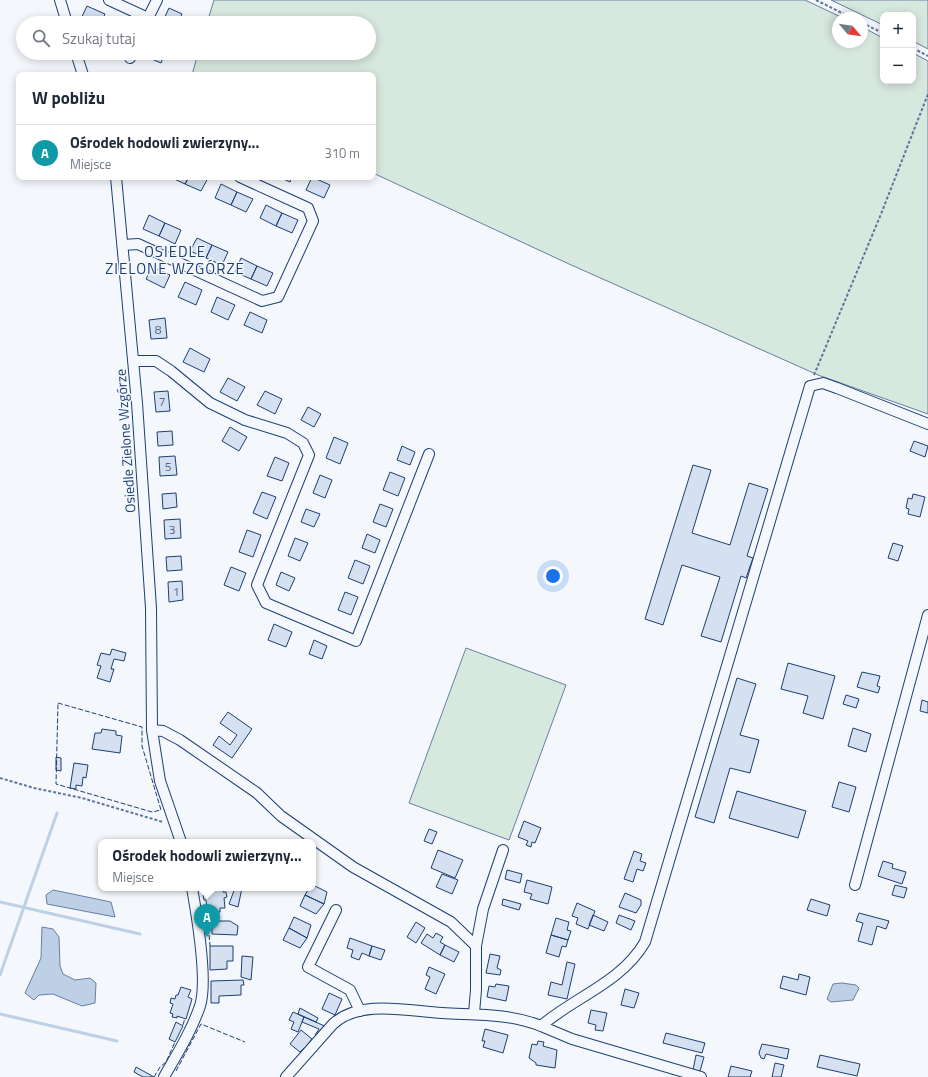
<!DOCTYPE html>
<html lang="pl">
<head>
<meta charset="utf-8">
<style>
  body { margin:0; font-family:"Titillium Web",sans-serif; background:#f6f6f7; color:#1f2937 }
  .controls { position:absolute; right:12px; top:12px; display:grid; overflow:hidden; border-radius:8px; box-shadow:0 2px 10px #0003 }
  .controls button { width:36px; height:36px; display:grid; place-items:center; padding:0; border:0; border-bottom:1px solid #e0e1e3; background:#fff; color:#1f2937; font:20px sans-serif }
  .compass { position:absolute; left:832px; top:12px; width:36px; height:36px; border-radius:50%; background:#fff; box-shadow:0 2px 10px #0003; rotate:119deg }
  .you { position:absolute; left:553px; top:576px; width:14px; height:14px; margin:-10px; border:3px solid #fff; border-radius:50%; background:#1a73e8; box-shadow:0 0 0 6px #1a73e833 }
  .badge { display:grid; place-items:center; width:26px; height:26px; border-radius:50%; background:#0b8043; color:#fff; font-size:13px; font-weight:700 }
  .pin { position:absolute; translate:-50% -33px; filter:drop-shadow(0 1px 2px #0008) }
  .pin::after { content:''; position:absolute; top:21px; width:14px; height:12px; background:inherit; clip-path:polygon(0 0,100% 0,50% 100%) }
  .popup { position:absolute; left:98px; top:839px; width:218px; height:52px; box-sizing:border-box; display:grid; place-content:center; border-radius:8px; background:#fff; filter:drop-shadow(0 1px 3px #0005); font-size:13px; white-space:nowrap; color:#747a83 }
  .popup b { font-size:15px; color:#1f2937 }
  .popup::after { content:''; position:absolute; left:50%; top:100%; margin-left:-8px; border:8px solid transparent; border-top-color:#fff }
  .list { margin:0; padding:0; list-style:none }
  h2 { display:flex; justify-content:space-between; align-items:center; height:52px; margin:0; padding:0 16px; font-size:17px }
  h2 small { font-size:13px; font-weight:400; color:#747a83 }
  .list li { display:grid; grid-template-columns:26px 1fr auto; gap:12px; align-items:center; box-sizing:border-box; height:56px; padding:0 16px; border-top:1px solid #e0e1e3 }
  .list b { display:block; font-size:15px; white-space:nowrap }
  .list p { margin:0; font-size:13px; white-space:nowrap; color:#747a83 }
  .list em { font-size:13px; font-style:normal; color:#747a83 }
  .icon { flex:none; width:22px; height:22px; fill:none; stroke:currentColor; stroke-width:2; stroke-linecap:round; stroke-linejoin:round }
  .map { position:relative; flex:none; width:928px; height:1077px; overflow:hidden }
  .search { position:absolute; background:#fff; box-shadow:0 2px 10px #0003; left:16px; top:16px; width:360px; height:44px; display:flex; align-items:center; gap:10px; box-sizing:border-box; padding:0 14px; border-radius:22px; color:#747a83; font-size:15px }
  .panel { position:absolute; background:#fff; box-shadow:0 2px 10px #0003; left:16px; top:72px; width:360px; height:108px; border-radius:8px }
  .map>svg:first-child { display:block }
  .green { fill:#d7e8df; stroke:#687fa3 }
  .water { fill:#bed0e5; stroke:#687fa3 }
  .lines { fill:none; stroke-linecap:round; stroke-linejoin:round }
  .stream { stroke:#bed0e5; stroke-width:3 }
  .building { fill:#d5e0f0; stroke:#1d3f73 }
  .minor-casing { stroke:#1d3f73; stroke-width:12 }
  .path { stroke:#5e769c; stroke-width:2; stroke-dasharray:3 2; stroke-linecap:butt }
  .minor { stroke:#f4f7fb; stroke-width:10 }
  .fence { stroke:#1d3f73; stroke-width:1; stroke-dasharray:5 2; stroke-linecap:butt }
  .labels { text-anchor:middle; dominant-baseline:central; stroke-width:3; stroke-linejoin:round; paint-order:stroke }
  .number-label { font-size:12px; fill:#4b6792 }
  .street-label { font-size:14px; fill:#1d3f73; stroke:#f4f7fb }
  .neighbourhood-label { font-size:15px; letter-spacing:1px; fill:#1d3f73; stroke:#f4f7fb }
</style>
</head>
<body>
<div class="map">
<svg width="928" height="1077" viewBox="0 0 928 1077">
  <rect width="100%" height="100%" fill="#f4f7fb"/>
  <path class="green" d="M214,0H805L843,18H838V42H862V27L883,38V81H913V53L928,61V414L818,375L569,264L373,173V75H192L198,53H369V23H207Z
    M831,0H928V49L913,41V15H883V25Z
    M466,648L566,685L509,840L409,803Z"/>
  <path class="water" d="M53,890L111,902L115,917L47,904L46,895Z
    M42,927L53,929L59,937L60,966L63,974L75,980L90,978L96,983L95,1003L82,1006L53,994L39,995L34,1000L25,993L41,958Z
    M842,983L856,985L859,988L853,1000L831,1002L827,999L833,984Z"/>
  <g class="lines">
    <path class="stream" d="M0,902L140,934
      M0,975L57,813
      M0,1014L117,1041"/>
  </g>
  <path class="building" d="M87,6L105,14L101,23H85L80,21Z
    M169,8L182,14L178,23L163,21Z
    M149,53H165L161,63L147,57Z
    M170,177H189L185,184Z
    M189,177L208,178L201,191L185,184Z
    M279,177H292L290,182Z
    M312,177L330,185L324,198L306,190Z
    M221,184L237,192L231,205L215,198Z
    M237,192L253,199L246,212L231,205Z
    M266,205L282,213L276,226L260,218Z
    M282,213L298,220L292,233L276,226Z
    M149,215L165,223L159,236L143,229Z
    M165,223L181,230L175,244L159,236Z
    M197,238L212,245L206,258L190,251Z
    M212,245L228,252L222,265L206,258Z
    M241,258L257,266L251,279L235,272Z
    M257,266L273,273L267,286L251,279Z
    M152,267L170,275L164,288L146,279Z
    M185,282L202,290L196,305L178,297Z
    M217,297L235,305L228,320L211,312Z
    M250,312L267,320L262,333L244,325Z
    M165,318L167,338L151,339L149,320Z
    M190,348L210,359L204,372L183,362Z
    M228,378L245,387L237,401L220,392Z
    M168,391L170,411L156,412L154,392Z
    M265,391L282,399L275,414L257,405Z
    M308,407L321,414L314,427L301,420Z
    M230,427L247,437L239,451L222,441Z
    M172,431L173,445L158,446L157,432Z
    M334,437L348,443L340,464L326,458Z
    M914,441L928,446L925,457L910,451Z
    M402,446L415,452L410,465L397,460Z
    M175,456L177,475L160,476L159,457Z
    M275,457L289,463L282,481L267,476Z
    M693,465L711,470L692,533L730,545L749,483L768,489L747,556L753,558L746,578L741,576L721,642L701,636L720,577L682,565L663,625L645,619Z
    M390,472L405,478L398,496L383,490Z
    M320,475L332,480L325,498L313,493Z
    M262,492L276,497L267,519L253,513Z
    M176,493L177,507L163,509L162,494Z
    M913,494L925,497L920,517L908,514L909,509L906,508L908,498L912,499Z
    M380,504L393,509L386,527L373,522Z
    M306,509L320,514L314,527L301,522Z
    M180,519L181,538L165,539L164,520Z
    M247,530L261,535L253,557L239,552Z
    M367,534L380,540L375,553L362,548Z
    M295,538L308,543L300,561L288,556Z
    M893,543L903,546L898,561L888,558Z
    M181,556L182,570L167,571L166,557Z
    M355,560L370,566L363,584L348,578Z
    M231,567L246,573L239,591L224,585Z
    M281,572L295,578L289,591L276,585Z
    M182,581L183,600L169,602L168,582Z
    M345,592L358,597L351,615L338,610Z
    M274,624L292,632L286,647L268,640Z
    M314,640L327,646L322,659L309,654Z
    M112,649L126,653L124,661L114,659L111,669H114L110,682L97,678L101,666L97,665L101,653L110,655Z
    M788,663L835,676L823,719L803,713L808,696L781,689Z
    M862,672L880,676L877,686L880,687L878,693L857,687Z
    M737,678L756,684L740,735L759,740L750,773L730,768L714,823L695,817Z
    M846,695L859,699L856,708L843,704Z
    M922,700L928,702V713L920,711Z
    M228,712L252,729L232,758L213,745L219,736L230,745L237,735L220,723Z
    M853,728L871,734L866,752L848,746Z
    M102,729L116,731V735L122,736L120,753L92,749L95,733H101Z
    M56,757L61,758V771L56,770Z
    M74,763L88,765L86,778L83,777L82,786L76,785V789L70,788Z
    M839,782L856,787L849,812L832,807Z
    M737,791L806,811L798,838L729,818Z
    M524,821L541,828L535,843L532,842L531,847L526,845L528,841L518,837Z
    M429,829L437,832L432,844L424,841Z
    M438,850L463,860L455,878L431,868Z
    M634,851L642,854L640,861L646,863L643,871L637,869L633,882L624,879Z
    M883,861L893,864L892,868L906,872L902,884L878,876Z
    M507,870L522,874L520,883L505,879Z
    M442,874L458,880L452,894L436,887Z
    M527,880L552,887L548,904L530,899L532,894L524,892Z
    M313,885L327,892L324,904L305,895L309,888H313Z
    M895,885L907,888L904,898L892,895Z
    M206,888H223V892H226L227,897L224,898L225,908H220V912L213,913V909H207L206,900H204L203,895H207Z
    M235,888H242L238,907L229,904Z
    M625,893L641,900V905L636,913L619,907Z
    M305,895L324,904L316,914L300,906Z
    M503,899L521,904L519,910L502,905Z
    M811,899L830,905L827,916L807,910Z
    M577,903L595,911L588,929L576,924L578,918L572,916Z
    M859,913L889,921L886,929L877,926L872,945L858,941L863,923L856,921Z
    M593,915L608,922L604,931L589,925Z
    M619,915L635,921L631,930L616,923Z
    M294,917L311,925L307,938L289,928Z
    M556,918L569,922L567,930L571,931L568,940L551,935Z
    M212,921H230L238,926L237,935L212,934Z
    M416,922L425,928L416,943L407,937Z
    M289,928L307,938L300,948L283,940Z
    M436,933L443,937L440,942L445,945L440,955L421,943L427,934L433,938Z
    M551,935L568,940L566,947L562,946L559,957L546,953Z
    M350,938L372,946L369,956L362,953L359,960L351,957L353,950L347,948Z
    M445,945L459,952L454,962L440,955Z
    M210,946H233V961H227V969L210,970Z
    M372,946L385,950L381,960L369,956Z
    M490,954L500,956L497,968L501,970L500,975L486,973Z
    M242,956L253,957L251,980L241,977Z
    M567,962L575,964L567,999L548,995L551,982L562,985Z
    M429,967L445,974L436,994L425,989L430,977L426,975Z
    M799,974L810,977L806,995L780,988L783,976L798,980Z
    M243,980L244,985H241V995L219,996V1003H211V981Z
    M496,984L509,986L506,1001L487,997L489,986L495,987Z
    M181,987L191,990L188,997L192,999L186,1019L177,1016V1018L172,1017L173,1014L170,1013L173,1004L170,1003L171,998L175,999L176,995H178Z
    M625,989L639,993L634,1008L621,1005Z
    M329,993L342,999L335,1015L322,1009Z
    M300,1008L318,1018L316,1022L298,1014Z
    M591,1010L607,1013L603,1031L595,1030L596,1025L588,1023Z
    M293,1012L304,1017L298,1032L291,1029L294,1022L289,1020Z
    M304,1017L327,1027L318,1037L315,1035L319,1029L302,1022Z
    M176,1022L183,1026L175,1042L169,1039Z
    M485,1029L508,1035L503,1053L483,1047L485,1041H482Z
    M301,1030L312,1039L308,1044L310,1045L306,1050L304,1048L300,1052L290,1044Z
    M666,1033L705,1043L702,1053L663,1043Z
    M538,1041L544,1042L543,1046L557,1050L555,1068L536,1065V1063L529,1058L532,1044L537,1045Z
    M762,1044L789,1049L787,1059L766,1054L764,1059L761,1058L759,1053Z
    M696,1055L704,1057L700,1071L693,1070Z
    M820,1055L860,1064L857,1076L817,1067Z
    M775,1063L784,1065L781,1077H772Z
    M731,1066L752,1071L750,1077H728Z
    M136,1067L154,1077H143L134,1072Z"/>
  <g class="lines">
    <defs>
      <path id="minor" d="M60,0L67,23
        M109,0L148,18L157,0
        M76,53L83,75
        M130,58L132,53
        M116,177L137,403L151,608L152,730L160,781L181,842
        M123,245L138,244L262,301L278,297L313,221L308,208L240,177
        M133,361H156L171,371L210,403L245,420L287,433L303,443L309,455L257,585L266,603L356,641L429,454
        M152,730L163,731L180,740L257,793L281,816L353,867L451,922L476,946V990L474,1013
        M855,885L928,615
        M336,910L308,967L350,990L360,1011
        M476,946L483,909L503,850
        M541,1026L572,1039L701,1077
        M164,1077C177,1054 191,1032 200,1006C208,981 197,916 192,888
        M286,1077L333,1024C360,999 408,1011 442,1013C476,1015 508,1013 541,1026C576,996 621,983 645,942L810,386L823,383L837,388L928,424"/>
    </defs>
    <use href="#minor" class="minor-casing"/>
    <path class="path" d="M816,0L852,18
      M862,23L883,33
      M913,48L928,56
      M814,375L881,214L928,94
      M0,778L34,788L82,798L163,822"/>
    <use href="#minor" class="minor"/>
    <path class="fence" d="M58,703L142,727V746L161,810L152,812L56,784Z
      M201,888L203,895
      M208,921L210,946
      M183,1025L185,1018
      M176,1071L201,1024L245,1042
      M154,1077L160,1067L166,1062L175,1042"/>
  </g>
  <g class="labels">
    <g class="number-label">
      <text x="158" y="329">8</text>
      <text x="162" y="401">7</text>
      <text x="168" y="466">5</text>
      <text x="172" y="529">3</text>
      <text x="176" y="591">1</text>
    </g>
    <g class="street-label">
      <text transform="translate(125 441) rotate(-94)">Osiedle Zielone Wzgórze</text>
    </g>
    <g class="neighbourhood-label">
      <text x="175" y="251">OSIEDLE<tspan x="175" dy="17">ZIELONE WZGÓRZE</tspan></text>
    </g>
  </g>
</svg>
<div class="controls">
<button>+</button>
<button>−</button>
</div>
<svg class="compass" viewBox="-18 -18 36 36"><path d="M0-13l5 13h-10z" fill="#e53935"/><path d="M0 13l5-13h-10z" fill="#747a83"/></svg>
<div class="you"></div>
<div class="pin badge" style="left:207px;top:937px;background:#0f9aa8">A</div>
<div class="popup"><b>Ośrodek hodowli zwierzyny...</b>Miejsce</div>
<div class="search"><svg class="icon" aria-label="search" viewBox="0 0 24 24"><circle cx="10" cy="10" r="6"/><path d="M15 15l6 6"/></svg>Szukaj tutaj</div>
<section class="panel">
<h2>W pobliżu<small></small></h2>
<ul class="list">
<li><span class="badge" style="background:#0f9aa8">A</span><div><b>Ośrodek hodowli zwierzyny...</b><p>Miejsce</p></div><em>310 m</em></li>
</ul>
</section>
</div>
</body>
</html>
